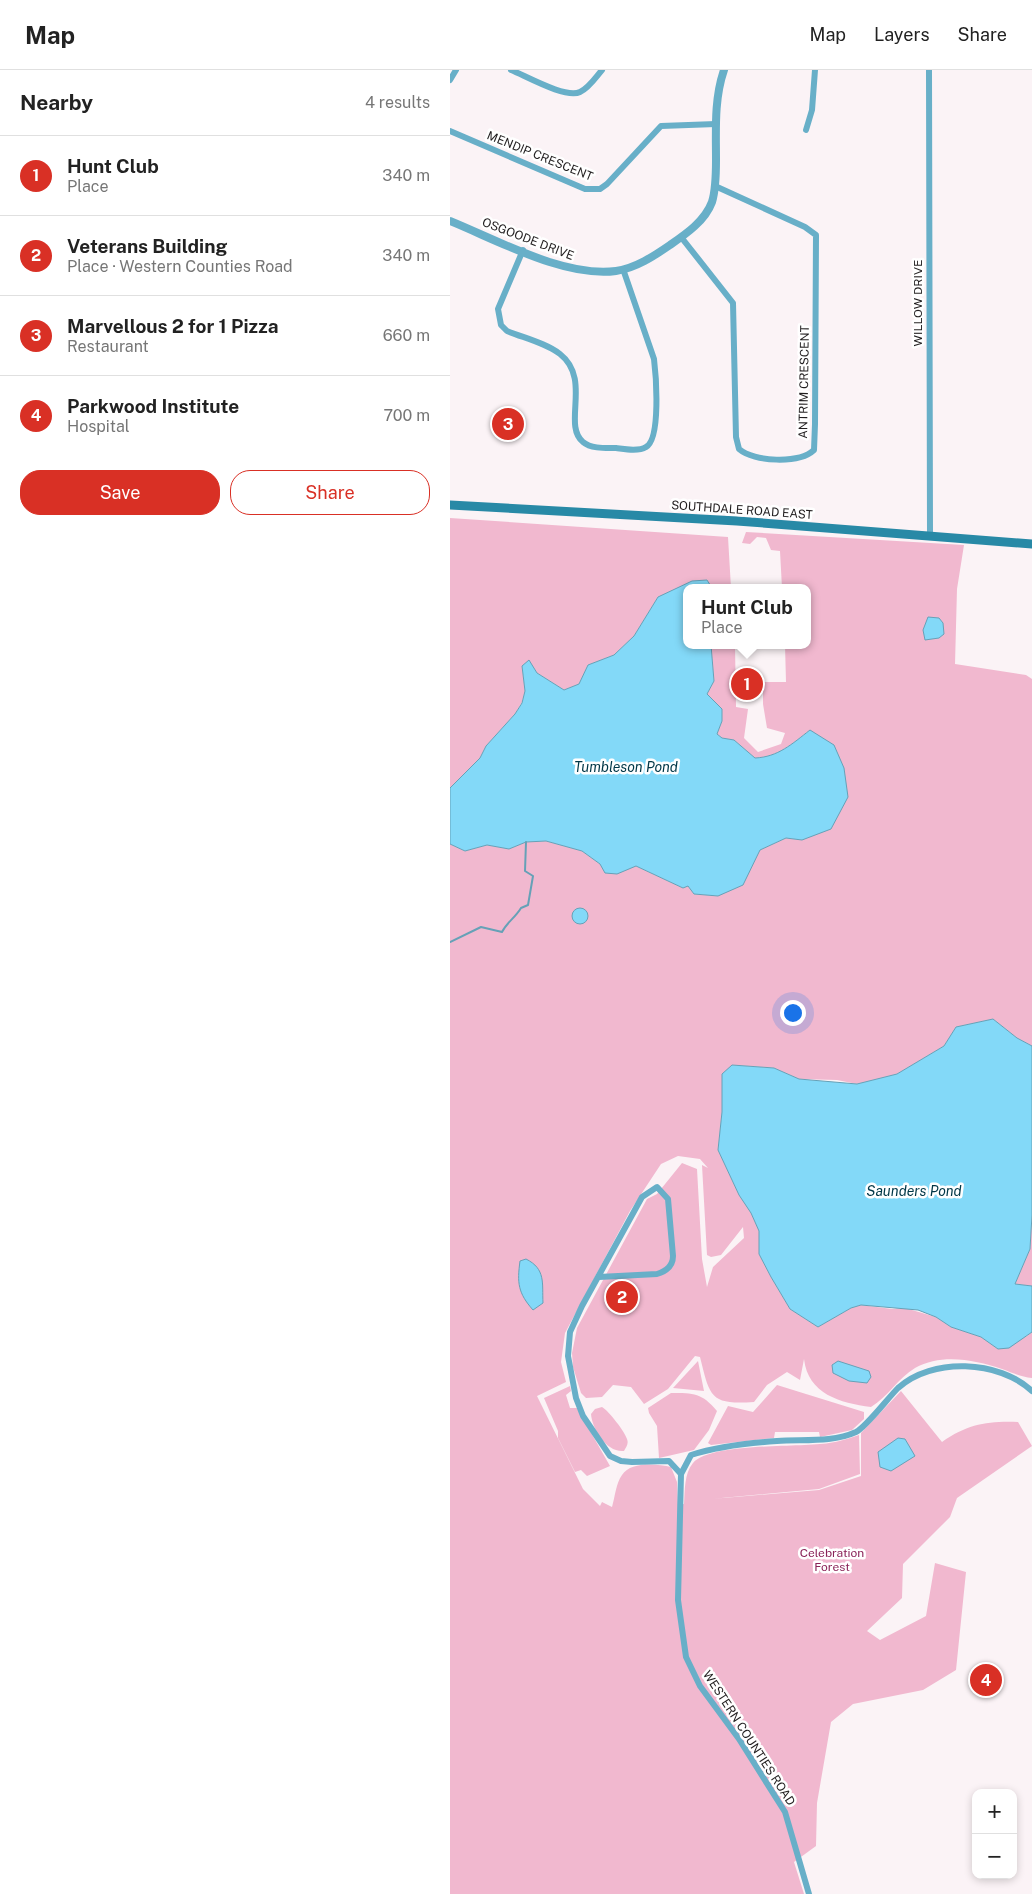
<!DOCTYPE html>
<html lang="en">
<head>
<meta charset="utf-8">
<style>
  body { margin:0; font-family:"Public Sans",sans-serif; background:#f6f6f6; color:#222 }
  .controls { position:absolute; right:15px; bottom:15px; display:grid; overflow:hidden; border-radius:10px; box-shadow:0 2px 8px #0003 }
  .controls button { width:45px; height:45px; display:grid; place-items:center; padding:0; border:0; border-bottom:1px solid #e0e0e0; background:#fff; color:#222; font:25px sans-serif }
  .you { position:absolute; left:342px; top:942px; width:18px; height:18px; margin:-12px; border:4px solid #fff; border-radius:50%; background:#1a73e8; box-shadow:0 0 0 8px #1a73e833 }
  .badge { display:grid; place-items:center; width:32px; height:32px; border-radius:50%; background:#d93025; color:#fff; font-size:16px; font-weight:700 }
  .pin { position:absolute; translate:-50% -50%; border:2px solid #fff; box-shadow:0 1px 5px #0006 }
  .popup { position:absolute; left:233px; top:514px; width:128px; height:65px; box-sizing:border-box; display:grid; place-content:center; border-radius:10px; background:#fff; filter:drop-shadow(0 1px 4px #0005); font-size:16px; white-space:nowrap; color:#767676 }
  .popup b { font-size:19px; color:#222 }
  .popup::after { content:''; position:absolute; left:50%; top:100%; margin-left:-10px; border:10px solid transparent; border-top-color:#fff }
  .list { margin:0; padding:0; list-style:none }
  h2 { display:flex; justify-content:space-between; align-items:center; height:65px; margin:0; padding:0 20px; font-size:21px }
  h2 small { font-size:16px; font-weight:400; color:#767676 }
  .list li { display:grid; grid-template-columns:32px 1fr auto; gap:15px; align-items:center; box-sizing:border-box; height:80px; padding:0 20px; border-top:1px solid #e0e0e0 }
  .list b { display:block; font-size:19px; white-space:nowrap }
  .list p { margin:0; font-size:16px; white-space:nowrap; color:#767676 }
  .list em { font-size:16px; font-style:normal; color:#767676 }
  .actions { display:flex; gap:10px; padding:15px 20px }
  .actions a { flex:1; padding:11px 0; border:1px solid #d93025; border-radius:20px; text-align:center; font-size:18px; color:#d93025 }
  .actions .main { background:#d93025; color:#fff }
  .map { position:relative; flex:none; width:582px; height:1824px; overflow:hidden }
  header { display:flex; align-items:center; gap:30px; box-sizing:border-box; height:70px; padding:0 25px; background:#fff; border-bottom:1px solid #e0e0e0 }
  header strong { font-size:24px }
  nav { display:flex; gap:28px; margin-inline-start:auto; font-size:18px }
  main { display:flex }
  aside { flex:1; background:#fff }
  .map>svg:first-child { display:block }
  .green { fill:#f1b8cf }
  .water { fill:#83d9f8; stroke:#66a1b7 }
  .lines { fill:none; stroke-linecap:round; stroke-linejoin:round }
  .stream { stroke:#66a1b7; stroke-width:2 }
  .minor { stroke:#68afc8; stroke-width:6 }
  .tertiary { stroke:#68afc8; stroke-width:8 }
  .secondary { stroke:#2889a6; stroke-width:9 }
  .labels { text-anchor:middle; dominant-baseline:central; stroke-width:5; stroke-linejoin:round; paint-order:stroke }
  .street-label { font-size:12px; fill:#211e1f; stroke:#fff }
  .park-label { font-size:12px; fill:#8a2358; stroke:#fff }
  .water-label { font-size:14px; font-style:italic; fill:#003747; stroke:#fff }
</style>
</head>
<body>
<header>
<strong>Map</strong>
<nav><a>Map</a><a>Layers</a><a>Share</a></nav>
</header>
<main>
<aside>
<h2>Nearby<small>4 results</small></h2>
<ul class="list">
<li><span class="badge">1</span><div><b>Hunt Club</b><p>Place</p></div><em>340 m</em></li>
<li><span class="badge">2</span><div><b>Veterans Building</b><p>Place · Western Counties Road</p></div><em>340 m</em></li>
<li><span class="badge">3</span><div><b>Marvellous 2 for 1 Pizza</b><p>Restaurant</p></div><em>660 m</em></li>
<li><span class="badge">4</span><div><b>Parkwood Institute</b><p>Hospital</p></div><em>700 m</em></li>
</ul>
<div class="actions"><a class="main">Save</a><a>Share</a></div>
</aside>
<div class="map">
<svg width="582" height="1824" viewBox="0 0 582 1824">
  <rect width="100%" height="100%" fill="#fbf3f6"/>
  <path class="green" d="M0,448L278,467L281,518H262L257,510L208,527L184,566L164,585L138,595L129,614L114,620L87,603L79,591L72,596L75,621L72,632L65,644L36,676L30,688L0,718Z
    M296,462L514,475L507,519L505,594L576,605L582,609V976L567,968L543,949L506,957L494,976L447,1004L407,1014L387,1010L349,1009L324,998L282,995L272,1042L268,1080L289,1125L301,1143L309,1161V1184L321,1207L340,1239L368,1257L401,1238L411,1235L442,1239L455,1238L486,1247L501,1257L531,1267L548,1279L577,1266L582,1262V1308C571,1307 563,1303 552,1299C525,1290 492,1283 465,1298C448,1308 438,1327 421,1337C390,1333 358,1324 354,1289L350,1310L337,1302L317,1315L304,1332C260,1335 260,1327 250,1287L245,1286L218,1319L194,1334L181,1317L163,1315L152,1327L136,1328L131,1323L123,1297L122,1283L127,1258L197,1129L207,1124L232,1093L247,1099L252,1189L257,1217L263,1197L294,1168L293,1157L271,1185L261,1187L257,1185L252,1095L258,1098L250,1089L228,1086L211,1094L180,1141L115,1263L111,1292L116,1312L87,1326L133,1419L150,1436L152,1432L162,1437C165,1427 166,1413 172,1405C181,1391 207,1394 221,1397L227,1412L228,1435L234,1434C235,1420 234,1404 243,1393C262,1372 350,1378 379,1373C389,1372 399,1368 409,1365L410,1404L369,1419L261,1429L369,1420L411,1406V1363L451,1321L492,1372C518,1354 537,1351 568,1352L582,1376L507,1428L500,1447L453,1494L452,1528L417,1561L430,1570L476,1546L485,1493L516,1502L506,1600L473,1620L403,1634L381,1652L367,1733L366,1776L344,1792L354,1824H0V774L15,781L37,775L59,779L76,772L96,771L132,781L150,794L186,796L233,818L238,815L244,824L268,826L300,797L310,780L336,768L352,770L360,660C342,674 328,687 305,688L284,670L272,668L267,664L272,651L257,624L264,611L261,575H285L286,637L298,639L294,668L308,682L331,674L335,663L317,658L313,634V612H336L335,575H357V518H332L330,481L321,480L316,468L307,467L300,474L292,473Z
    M582,1145V1216L565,1214L580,1179Z
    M248,1291L254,1321L223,1318Z
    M327,1315L414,1342V1349L402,1360L370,1367L369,1362H325L324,1368L261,1375L258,1373L278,1336L303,1342Z
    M120,1316L121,1321L116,1325L120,1338H127L160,1396L137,1406L131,1400L125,1402L108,1368V1361L94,1328Z
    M221,1323C244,1323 252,1323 267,1341L259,1360L244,1380L209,1388L207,1356L199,1343L198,1338Z
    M152,1337C159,1341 175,1362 177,1369C179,1374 176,1377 174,1381C157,1383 142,1359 141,1344L145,1339Z"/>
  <path class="water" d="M257,510L262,518H237V575H261L264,611L257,624L272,639V651L267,664L272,668L284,670L305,688C328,687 342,674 360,660L384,675L394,698L398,727L381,759L352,770L336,768L310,780L293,815L268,826L244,824L238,816L233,818L186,796L167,804L155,803L150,794L132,781L96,771L76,772L59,779L37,775L15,781L0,774V718L30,688L36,676L65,644L72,633L75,621L72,596L79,590L87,603L114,620L129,614L138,595L164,585L184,566L208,527L242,511Z
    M478,547L489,548L493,553L494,564L489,568L475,570L473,560Z
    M122 846a8 8 0 1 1 16 0a8 8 0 1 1-16 0Z
    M543,949L567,968L582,976V1145L580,1179L565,1214L582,1216V1262L559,1278L548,1279L531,1267L501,1257L486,1247L468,1240L411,1235L401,1238L368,1257L340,1239L321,1207L309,1184V1161L301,1143L289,1125L268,1080L272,1042V1004L282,995L324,998L349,1009L407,1014L447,1004L494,976L506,957Z
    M76,1189C96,1199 92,1213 93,1233L83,1240C68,1223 67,1213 70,1191Z
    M388,1291L419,1301L421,1307L417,1313L399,1311L383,1303L382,1295Z
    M448,1368L455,1369L465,1386L441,1401L430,1397L428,1382Z"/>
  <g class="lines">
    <path class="stream" d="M0,872L31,857L52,862C57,852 65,848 71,838L78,835L83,806L75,801L76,772"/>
    <path class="minor" d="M61,0C76,6 116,29 130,22C139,18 146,7 152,0
      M479,0L480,466
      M0,10L6,0
      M356,60L362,40L365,0
      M0,61L135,119H150L157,114L211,56L266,54
      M231,167L283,233L286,367L289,379C304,392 349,394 364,380L365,354L366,165L355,157L265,116
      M73,180L48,239L51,255L57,261C74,268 96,273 110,284C142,309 112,355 133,372C141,379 156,378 166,378C174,379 188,382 196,377C211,369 206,305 204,289L173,199
      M149,1207L207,1204C217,1201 223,1196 223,1186L218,1129L207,1117L192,1127L132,1236L120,1262L118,1286L126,1328L133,1346L160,1386L171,1391L182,1392L219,1391L231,1404
      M359,1824L335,1742L289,1669L250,1616L236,1587L228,1530L231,1404L241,1385C269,1376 297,1373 327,1371C352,1369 382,1373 406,1362C416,1357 438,1328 448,1318C482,1287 549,1290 582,1321"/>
    <path class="tertiary" d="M0,151C47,170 115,208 166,201C186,198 204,186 220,175C236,164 255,151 262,132C266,119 266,104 266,90C266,60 264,29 274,0"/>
    <path class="secondary" d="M0,435L287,451L582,474"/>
  </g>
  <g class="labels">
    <g class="street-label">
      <text transform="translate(90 86) rotate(22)">MENDIP CRESCENT</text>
      <text transform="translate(78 169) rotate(21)">OSGOODE DRIVE</text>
      <text transform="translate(468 233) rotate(-90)">WILLOW DRIVE</text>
      <text transform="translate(354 312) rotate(-89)">ANTRIM CRESCENT</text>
      <text transform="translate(292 440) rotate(4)">SOUTHDALE ROAD EAST</text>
      <text transform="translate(299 1668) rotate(57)">WESTERN COUNTIES ROAD</text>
    </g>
    <g class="park-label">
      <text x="382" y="1483">Celebration<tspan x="382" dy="14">Forest</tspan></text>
    </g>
    <g class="water-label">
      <text x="176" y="697">Tumbleson Pond</text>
      <text x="464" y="1121">Saunders Pond</text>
    </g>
  </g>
</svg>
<div class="controls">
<button>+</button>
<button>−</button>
</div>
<div class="you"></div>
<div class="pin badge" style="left:297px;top:614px">1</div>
<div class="popup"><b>Hunt Club</b>Place</div>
<div class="pin badge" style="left:172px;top:1227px">2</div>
<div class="pin badge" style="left:58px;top:354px">3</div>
<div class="pin badge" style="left:536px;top:1610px">4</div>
</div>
</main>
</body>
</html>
